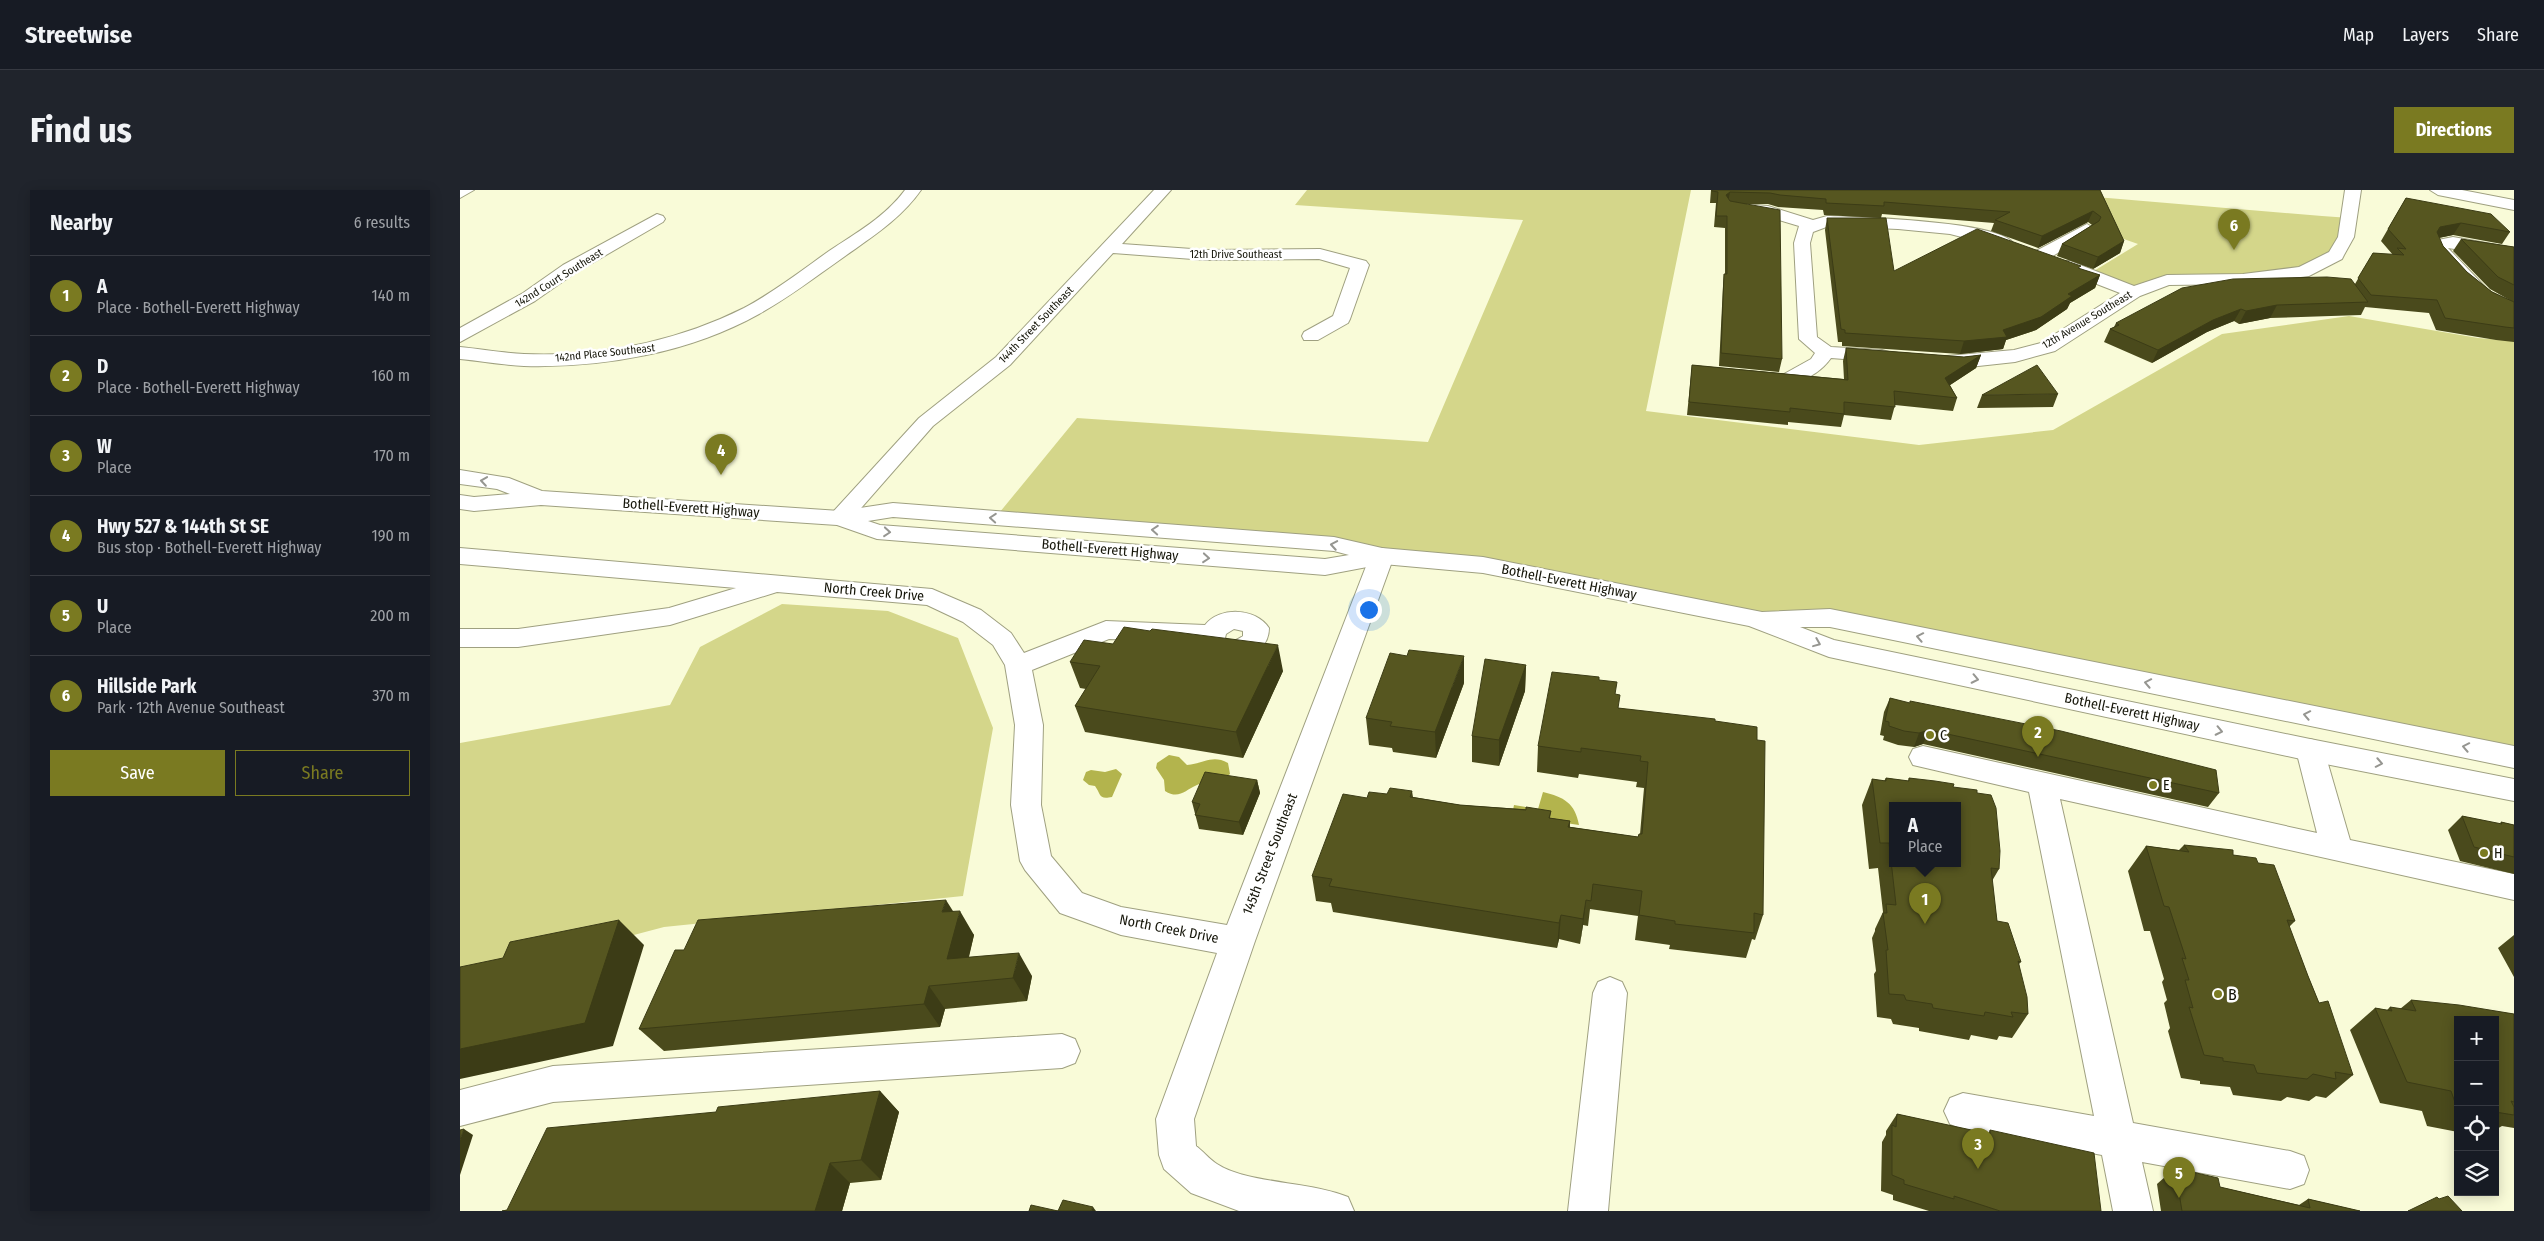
<!DOCTYPE html>
<html lang="en">
<head>
<meta charset="utf-8">
<style>
  body { margin:0; font-family:"Fira Sans Condensed",sans-serif; background:#20242c; color:#f1f3f6 }
  .controls { position:absolute; right:15px; bottom:15px; display:grid; overflow:hidden; border-radius:0px; box-shadow:0 2px 12px #0003 }
  .controls button { width:45px; height:45px; display:grid; place-items:center; padding:0; border:0; border-bottom:1px solid #363941; background:#171b24; color:#f1f3f6; font:25px sans-serif }
  .you { position:absolute; left:908px; top:419px; width:18px; height:18px; margin:-12px; border:4px solid #fff; border-radius:50%; background:#1a73e8; box-shadow:0 0 0 8px #1a73e833 }
  .badge { display:grid; place-items:center; width:32px; height:32px; border-radius:50%; background:#7a7a21; color:#fff; font-size:16px; font-weight:700 }
  .pin { position:absolute; translate:-50% -41px; filter:drop-shadow(0 1px 2px #0008) }
  .pin::after { content:''; position:absolute; top:26px; width:18px; height:15px; background:inherit; clip-path:polygon(0 0,100% 0,50% 100%) }
  .popup { position:absolute; left:1429px; top:612px; width:72px; height:65px; box-sizing:border-box; display:grid; place-content:center; border-radius:0px; background:#171b24; filter:drop-shadow(0 1px 4px #0005); font-size:16px; white-space:nowrap; color:#9ea1a6 }
  .popup b { font-size:19px; color:#f1f3f6 }
  .popup::after { content:''; position:absolute; left:50%; top:100%; margin-left:-10px; border:10px solid transparent; border-top-color:#171b24 }
  .list { margin:0; padding:0; list-style:none }
  h2 { display:flex; justify-content:space-between; align-items:center; height:65px; margin:0; padding:0 20px; font-size:21px }
  h2 small { font-size:16px; font-weight:400; color:#9ea1a6 }
  .list li { display:grid; grid-template-columns:32px 1fr auto; gap:15px; align-items:center; box-sizing:border-box; height:80px; padding:0 20px; border-top:1px solid #363941 }
  .list b { display:block; font-size:19px; white-space:nowrap }
  .list p { margin:0; font-size:16px; white-space:nowrap; color:#9ea1a6 }
  .list em { font-size:16px; font-style:normal; color:#9ea1a6 }
  .actions { display:flex; gap:10px; padding:15px 20px }
  .actions a { flex:1; padding:11px 0; border:1px solid #7a7a21; border-radius:0px; text-align:center; font-size:18px; color:#7a7a21 }
  .actions .main { background:#7a7a21; color:#fff }
  .icon { flex:none; width:28px; height:28px; fill:none; stroke:currentColor; stroke-width:2; stroke-linecap:round; stroke-linejoin:round }
  .map { position:relative; flex:none; width:2054px; height:1021px; overflow:hidden; border-radius:0px }
  header { display:flex; align-items:center; gap:30px; box-sizing:border-box; height:70px; padding:0 25px; background:#171b24; border-bottom:1px solid #363941 }
  header strong { font-size:24px }
  nav { display:flex; gap:28px; margin-inline-start:auto; font-size:18px }
  .intro { display:flex; align-items:center; justify-content:space-between; box-sizing:border-box; height:120px; padding:0 30px }
  h1 { margin:0; font-size:35px }
  .button { padding:12px 22px; border-radius:0px; background:#7a7a21; color:#fff; font-size:18px; font-weight:700 }
  main { display:flex; gap:30px; padding:0 30px }
  aside { flex:1; background:#171b24; border-radius:0px; box-shadow:0 2px 12px #0003 }
  .map>svg:first-child { display:block }
  .green { fill:#d4d68a }
  .water { fill:#b3b44d }
  .lines { fill:none; stroke-linecap:round; stroke-linejoin:round }
  .minor-casing { stroke:#9fa080; stroke-width:2 }
  .major-casing { stroke:#9fa080; stroke-width:2 }
  .minor { fill:#fff; fill-rule:evenodd }
  .major { fill:#fff; fill-rule:evenodd }
  .wall { fill:#4a4a1c }
  .shaded-wall { fill:#3c3c16 }
  .building { fill:#565620; stroke:#3c3c16; fill-rule:evenodd }
  .oneway { stroke:#969691 }
  .poi-dot { fill:#7a7a21; stroke:#fff; stroke-width:2 }
  .labels { text-anchor:middle; dominant-baseline:central; stroke-width:5; stroke-linejoin:round; paint-order:stroke }
  .far-street-label { font-size:11px; fill:#16160a; stroke:#fff }
  .street-label { font-size:14px; fill:#16160a; stroke:#fff }
  .poi-label { font-size:14px; fill:#16160a; stroke:#fff; text-anchor:start }
  .near-poi-label { font-size:16px; fill:#16160a; stroke:#fff; text-anchor:start }
</style>
</head>
<body>
<header>
<strong>Streetwise</strong>
<nav><a>Map</a><a>Layers</a><a>Share</a></nav>
</header>
<div class="intro"><h1>Find us</h1><a class="button">Directions</a></div>
<main>
<aside>
<h2>Nearby<small>6 results</small></h2>
<ul class="list">
<li><span class="badge">1</span><div><b>A</b><p>Place · Bothell-Everett Highway</p></div><em>140 m</em></li>
<li><span class="badge">2</span><div><b>D</b><p>Place · Bothell-Everett Highway</p></div><em>160 m</em></li>
<li><span class="badge">3</span><div><b>W</b><p>Place</p></div><em>170 m</em></li>
<li><span class="badge">4</span><div><b>Hwy 527 &amp; 144th St SE</b><p>Bus stop · Bothell-Everett Highway</p></div><em>190 m</em></li>
<li><span class="badge">5</span><div><b>U</b><p>Place</p></div><em>200 m</em></li>
<li><span class="badge">6</span><div><b>Hillside Park</b><p>Park · 12th Avenue Southeast</p></div><em>370 m</em></li>
</ul>
<div class="actions"><a class="main">Save</a><a>Share</a></div>
</aside>
<div class="map">
<svg width="2054" height="1021" viewBox="0 0 2054 1021">
  <rect width="100%" height="100%" fill="#f9fbd8"/>
  <path class="green" d="M847,0H1231L1186,221L1459,255L1593,240L1762,144L1889,126L2018,148L2054,151V567L1370,428L1295,429L922,366L874,354L535,328L617,228L968,252L1063,30L835,15Z
    M1636,7L1862,26L1890,28L1876,65L1843,82L1707,90L1674,102L1629,84L1678,54L1641,41Z
    M322,414L428,421L498,448L533,538L503,706L204,737L0,791V553L210,515L240,457Z"/>
  <path class="water" d="M709,565L719,567L727,575C743,574 752,564 768,573L770,584C760,593 748,589 737,595C725,600 719,610 705,601L704,590L696,578L697,573Z
    M656,579L662,584L652,607C638,610 641,604 635,596L629,595L623,590L626,582L631,580L645,582Z
    M1083,602C1104,607 1115,613 1119,635L1052,625L1054,615L1078,619Z"/>
  <g class="lines">
    <defs>
      <path id="minor" d="M0,0H14L0,8Z
        M445,0H461C440,30 410,48 381,69C354,88 328,108 299,124C229,163 143,178 64,176C43,175 21,171 0,169V157C21,159 43,163 64,164C140,167 216,152 284,118C314,102 341,81 369,61C396,43 425,27 445,0Z
        M694,0H711L662,54L746,60L860,59L906,71L909,75L890,129L888,133L858,150H844L842,146L844,142L873,126L890,78L859,69L746,70L653,63L550,175L473,236L388,333L380,335L372,333L368,328L372,323L459,228L536,167Z
        M1885,0H1901L1894,47L1884,65L1882,69L1849,86L1783,94L1709,95L1680,106L1595,161L1555,172L1500,178L1476,175L1473,171L1476,167L1554,160L1581,153L1660,103L1598,79L1595,75L1598,71H1610L1674,96L1707,85L1783,84L1839,77L1869,62L1878,47Z
        M1970,0H2002L2054,10V20L1978,5Z
        M1283,14L1308,16L1353,30L1367,26C1398,27 1538,31 1553,53L1545,58L1490,44L1438,39L1369,36L1353,42L1350,53L1357,147L1371,157L1422,160L1429,162L1432,166L1429,170L1422,172L1371,168C1353,193 1322,199 1293,192L1290,188L1293,184H1324L1351,169L1355,163L1339,149L1334,53L1339,36L1306,26L1277,22L1275,19L1277,16Z
        M197,24L203,26L205,29L203,32L115,83L75,111L0,152V138L63,103L103,75Z
        M1627,34L1635,39L1633,42L1586,70H1574L1572,66L1574,62Z
        M1993,47L2054,58V68L1988,58L2029,101L2054,114V125C2024,118 2006,100 1986,77C1980,70 1974,64 1971,55L1973,51Z
        M0,358L472,399L521,420L551,443L564,463L646,431L745,435C760,416 796,418 809,438C809,472 757,479 741,452L649,449L572,480L583,535L581,615L591,666L622,703L661,717L767,735L910,366L913,361L922,358L931,361L934,366L795,751L734,929L736,956C743,961 749,969 757,974C788,994 850,991 888,1007L894,1021H779L731,1003L704,979L699,965L696,929L757,763L661,745L600,723L565,680L560,671L551,615L555,535L545,475L533,455L503,432L467,415L317,402L210,435L58,457H0V439H58L209,418L276,398L0,374ZM774,439L783,441V446C777,450 772,453 765,448L766,444Z
        M1850,549L1860,552L1864,560L1890,650L2054,684V710L1600,609L1673,933L1830,961L1844,966L1849,980L1844,994L1830,999L1682,972L1693,1021H1653L1642,965L1503,939L1490,934L1484,921L1490,908L1503,903L1634,926L1569,602L1453,575L1449,567L1453,559L1463,556L1857,643L1836,560L1840,552Z
        M1150,787L1162,792L1167,803L1148,1021H1108L1133,803L1138,792Z
        M602,844L615,849L620,861L615,873L602,878L93,912L0,936V900L93,876Z"/>
      <path id="major" d="M0,280L49,288L82,301L380,321L433,313L874,347L922,358L1023,367L1302,422L1370,419L2054,556V578L1370,437H1340L1374,450L1850,549L2054,589V611L1850,571L1369,467L1289,436L1023,383L923,374L865,385L417,349L377,335L81,315L14,321L0,319V305L14,307L50,304L37,299L0,294ZM433,327L874,361L889,365L865,369L420,335L408,331Z"/>
    </defs>
    <use href="#minor" class="minor-casing"/>
    <use href="#major" class="major-casing"/>
    <use href="#minor" class="minor"/>
    <use href="#major" class="major"/>
  </g>
  <path class="wall" d="M1251,0H1640L1664,51L1660,63L1633,79L1597,66L1602,54L1632,35L1628,32L1578,58L1531,41L1534,33L1422,24L1421,28L1364,25L1363,20L1318,17L1308,14H1283L1322,169L1319,182L1259,176L1263,96L1264,84H1265V38L1254,37L1256,13H1250Z
    M1946,8L2050,42L2042,54L1993,45L1979,48L1983,56L2007,82L2032,102L2053,112L2030,99L1993,61L2001,49L2054,57V152L2036,150L1976,140L1969,123L1905,117L1901,125L1810,128L1779,134L1774,131L1747,142L1692,173L1644,152L1650,139L1654,137L1656,133L1895,94L1913,63L1933,65L1921,51Z
    M1367,28L1434,81L1620,79L1640,85L1635,98L1610,113L1607,119L1576,140L1546,150L1543,159L1500,164L1382,156V152H1378L1365,40Z
    M1386,158L1504,167L1521,165L1516,178L1490,195L1497,208L1493,221L1435,215L1431,230L1384,225L1381,237L1328,232V235L1227,225L1232,175L1384,189L1383,171Z
    M1598,204L1593,217L1517,218L1522,205Z
    M690,441L823,481L783,568L625,542L615,516L626,499L620,498L610,472L653,454Z
    M1066,475L1065,501L1039,576L1012,572V546Z
    M1139,490L1155,504L1158,518L1255,531L1297,550L1303,725L1295,750L1292,749L1286,768L1209,759L1210,755L1175,750L1178,726L1130,719L1128,736L1123,735L1120,754L1099,749L1097,758L873,722L871,713L856,711L852,686L907,608L927,604L952,601L953,607L1000,615L1091,621L1090,628L1110,631V637L1178,647L1180,644L1184,598L1176,597L1177,592L1119,584L1118,588L1077,582L1078,556Z
    M1004,493L976,568L933,562L932,558L909,555L906,528Z
    M1430,508L1759,603L1748,617L1463,554L1454,557L1438,555L1423,550L1424,546L1420,545L1424,522Z
    M1426,588L1448,591L1449,588L1493,597L1539,679L1532,691L1537,731L1561,772L1559,774L1568,824L1552,848L1539,846L1537,850L1511,845L1509,850L1459,841V838L1433,834L1431,829L1417,827L1414,784L1416,781L1412,748L1415,741V739L1423,722L1418,678L1409,679L1402,615L1412,589L1424,591Z
    M797,590L800,603L783,645L739,639L732,612Z
    M2002,626L2040,634L2041,632L2054,635V684L2000,671L1988,640Z
    M1724,655L1773,665L1798,673L1835,731L1829,737L1848,786L1859,813L1893,885L1866,908L1856,906L1849,911L1827,907L1821,911L1773,905L1770,897L1740,894V891L1721,888L1708,841L1710,838L1704,813L1707,810L1702,792L1704,789L1690,741H1684L1668,681L1686,656L1719,660Z
    M493,721L514,745L509,767L572,786L567,811L485,819L480,837L204,861L179,839L224,760Z
    M2054,745V787L2038,758Z
    M1951,810L2054,824V938L2042,936L2035,940V830H1998V942L1967,936L1962,921L1920,913L1890,840L1915,818L1927,820L1930,817L1940,819Z
    M420,901L439,922L421,990L390,993L382,1021H42L47,1020L256,922Z
    M1437,924L1528,944L1530,940L1641,1021H1469L1433,1010V1005L1421,1001L1422,952L1426,945V941Z
    M1715,978L1760,997L1839,1015L1848,1009L1900,1021H1701L1697,994Z"/>
  <path class="shaded-wall" d="M1270,2L1268,13L1266,5Z
    M1633,21L1628,32L1578,58L1582,46Z
    M2001,33L1993,45L1973,49L1980,37Z
    M1664,51L1660,63L1633,79L1638,67Z
    M1640,85L1635,98L1610,113L1607,119L1576,140L1546,150L1543,159L1500,164L1504,151L1543,140L1608,104Z
    M1817,115L1810,128L1779,134L1786,121Z
    M1781,119L1774,131L1747,142L1692,173L1698,160L1753,130Z
    M1521,165L1516,178L1481,201L1485,188Z
    M818,455L823,481L783,568L776,542Z
    M1004,466V493L976,568L975,542Z
    M1066,475L1065,501L1039,576V550Z
    M1469,540L1463,554L1454,557L1459,543Z
    M797,590L800,603L783,645L779,632Z
    M486,710L498,729L500,721L514,745L502,793L487,769L482,722Z
    M1126,710L1123,735L1120,754L1123,729Z
    M1101,725L1099,749L1097,758L1099,733Z
    M159,730L184,755L153,856L0,889V859Z
    M559,763L572,786L567,811L553,788Z
    M469,796L485,819L480,837L464,814Z
    M420,901L439,922L421,990L401,970Z
    M4,939L13,945L0,985V950Z
    M370,973L390,993L382,1021H355Z
    M633,1017L636,1021H631Z"/>
  <path class="building" d="M1252,0H1640L1664,51L1638,67L1602,54L1639,31L1641,27L1633,21L1582,46L1535,30L1550,22L1424,12V16L1366,13V9L1320,5L1310,3L1270,2L1266,5L1270,11L1320,20L1322,169L1261,163L1264,84H1267V26H1256L1258,2L1252,1Z
    M1946,8L2031,24L2050,42L2001,33L1980,37L1977,42L1983,56L2007,82L2032,102L2054,112V138L2045,137L1985,128L1977,110L1911,105L1898,88L1913,63L1944,65L1937,58L1946,59L1928,39Z
    M1367,28H1426L1434,81L1517,39L1621,76L1618,78L1640,85L1608,104L1612,106L1581,127L1543,140L1547,147L1504,151L1385,143V140L1381,139Z
    M2001,49L2054,57V95L2038,87Z
    M1867,87L1891,89L1908,112L1817,115L1786,121L1781,119L1753,130L1698,160L1650,139L1659,135L1656,133L1722,98L1773,89Z
    M1386,158L1504,167L1521,165L1485,188L1497,208L1434,201L1435,217L1384,212V224L1330,218V222L1229,212L1232,175L1388,190Z
    M1577,175L1598,204L1522,205Z
    M664,437L690,441L692,439L818,455L776,542L615,516L640,476L610,472L624,450L653,454Z
    M949,460L1004,466L975,542L930,536L932,532L906,528L930,463L947,466Z
    M1025,469L1066,475L1039,550L1012,546Z
    M1092,482L1139,487V490L1157,492L1155,504L1160,505L1158,518L1255,529V531L1297,537V550L1305,551L1303,725L1294,723V743L1215,734V731L1179,725L1182,701L1133,694L1131,711L1126,710L1123,729L1101,725L1099,733L869,696L872,689L852,686L883,604L907,608L909,602L927,604L930,598L952,601L950,607L1000,615L1066,620V617L1091,621L1089,628L1110,631L1108,637L1178,647L1179,644H1182L1188,572L1180,571L1181,566L1121,558V562L1078,556Z
    M1430,508L1450,513V511L1601,541L1756,580L1759,603L1469,540L1459,543L1444,541L1429,536V532L1425,531Z
    M745,582L797,590L779,632L735,625L740,614L732,612Z
    M1426,588L1449,591V588L1475,591L1494,594L1493,597L1517,600V603L1531,605L1536,618L1540,661L1539,679L1531,678L1537,731L1548,733L1561,772L1558,771L1567,807L1568,824L1551,822L1553,827L1525,822L1524,826L1473,818L1472,814L1446,810L1444,805L1429,804L1426,760H1428L1423,723H1427L1426,714L1436,715L1429,653H1420L1412,589L1426,591ZM1432,615H1498V673H1432Z
    M2002,626L2042,634L2041,632L2054,635V667L2014,657Z
    M1724,655L1773,660V665L1796,668L1798,673L1814,675L1835,731L1827,730L1848,786L1859,813L1868,811L1893,885L1875,882L1876,889L1853,884L1847,889L1797,883L1794,875L1763,871V868L1744,865L1729,817L1733,818L1725,790H1729L1722,768L1726,769L1709,717L1704,716L1686,656L1729,662Z
    M486,710L482,722L500,721L487,769L559,763L553,788L469,796L464,814L179,839L215,760H224L238,730Z
    M159,730L125,833L0,859V777L43,768L50,752Z
    M1951,810L1999,815L2054,824V912L2051,911L2054,917V925L2035,922V830H1998V916L1996,915L1991,901L1947,892L1915,818L1932,821L1930,817L1956,821Z
    M420,901L401,970L370,973L355,1021H42L47,1020L87,938L256,922L258,917Z
    M1437,924L1530,944V940L1634,963L1641,1021H1540L1494,1006V1009L1444,994V990L1432,985V935L1436,937Z
    M4,939L0,950V940Z
    M1715,978L1758,988L1760,997L1850,1018L1848,1009L1900,1021H1722Z
    M1988,1006L2002,1021H1948L1977,1007L1979,1009Z
    M603,1010L633,1017L631,1021H569L571,1015L598,1021Z"/>
  <defs><path id="oneway-chevron" d="M-2-3.5L2.5 0L-2 3.5" fill="none" stroke-width="1.6" stroke-linecap="round" stroke-linejoin="round" transform="scale(1.25)"/></defs>
  <g class="oneway">
    <use href="#oneway-chevron" transform="translate(24 291) rotate(-172)"/>
    <use href="#oneway-chevron" transform="translate(533 328) rotate(-176)"/>
    <use href="#oneway-chevron" transform="translate(695 340) rotate(-176)"/>
    <use href="#oneway-chevron" transform="translate(427 342) rotate(5)"/>
    <use href="#oneway-chevron" transform="translate(874 355) rotate(-170)"/>
    <use href="#oneway-chevron" transform="translate(746 368) rotate(5)"/>
    <use href="#oneway-chevron" transform="translate(1460 447) rotate(-169)"/>
    <use href="#oneway-chevron" transform="translate(1357 453) rotate(22)"/>
    <use href="#oneway-chevron" transform="translate(1515 489) rotate(12)"/>
    <use href="#oneway-chevron" transform="translate(1688 493) rotate(-169)"/>
    <use href="#oneway-chevron" transform="translate(1847 525) rotate(-169)"/>
    <use href="#oneway-chevron" transform="translate(1759 541) rotate(12)"/>
    <use href="#oneway-chevron" transform="translate(2006 557) rotate(-169)"/>
    <use href="#oneway-chevron" transform="translate(1919 573) rotate(11)"/>
  </g>
  <g class="poi-dot">
    <circle cx="1470" cy="545" r="5"/>
    <circle cx="1693" cy="595" r="5"/>
    <circle cx="2024" cy="663" r="5"/>
    <circle cx="1758" cy="804" r="5"/>
  </g>
  <g class="labels">
    <g class="far-street-label">
      <text x="776" y="64">12th Drive Southeast</text>
      <text transform="translate(99 88) rotate(-32)">142nd Court Southeast</text>
      <text transform="translate(1627 130) rotate(-31)">12th Avenue Southeast</text>
      <text transform="translate(576 135) rotate(-46)">144th Street Southeast</text>
      <text transform="translate(145 163) rotate(-6)">142nd Place Southeast</text>
    </g>
    <g class="street-label">
      <text transform="translate(231 318) rotate(4)">Bothell-Everett Highway</text>
      <text transform="translate(650 360) rotate(5)">Bothell-Everett Highway</text>
      <text transform="translate(1109 392) rotate(11)">Bothell-Everett Highway</text>
      <text transform="translate(414 402) rotate(5)">North Creek Drive</text>
      <text transform="translate(1672 522) rotate(12)">Bothell-Everett Highway</text>
      <text transform="translate(810 664) rotate(-69)">145th Street Southeast</text>
      <text transform="translate(709 739) rotate(11)">North Creek Drive</text>
    </g>
    <g class="poi-label">
      <text x="1480" y="545">C</text>
      <text x="1703" y="595">E</text>
      <text x="2034" y="663">H</text>
    </g>
    <g class="near-poi-label">
      <text x="1768" y="804">B</text>
    </g>
  </g>
</svg>
<div class="controls">
<button>+</button>
<button>−</button>
<button><svg class="icon" aria-label="locate" viewBox="0 0 24 24"><circle cx="12" cy="12" r="6"/><path d="M12 2v4M12 18v4M2 12h4M18 12h4"/></svg></button>
<button><svg class="icon" aria-label="layers" viewBox="0 0 24 24"><path d="M12 4l9 5-9 5-9-5zM3 14l9 5 9-5"/></svg></button>
</div>
<div class="you"></div>
<div class="pin badge" style="left:1465px;top:734px">1</div>
<div class="popup"><b>A</b>Place</div>
<div class="pin badge" style="left:1578px;top:567px">2</div>
<div class="pin badge" style="left:1518px;top:979px">3</div>
<div class="pin badge" style="left:261px;top:285px">4</div>
<div class="pin badge" style="left:1719px;top:1008px">5</div>
<div class="pin badge" style="left:1774px;top:60px">6</div>
</div>
</main>
</body>
</html>
